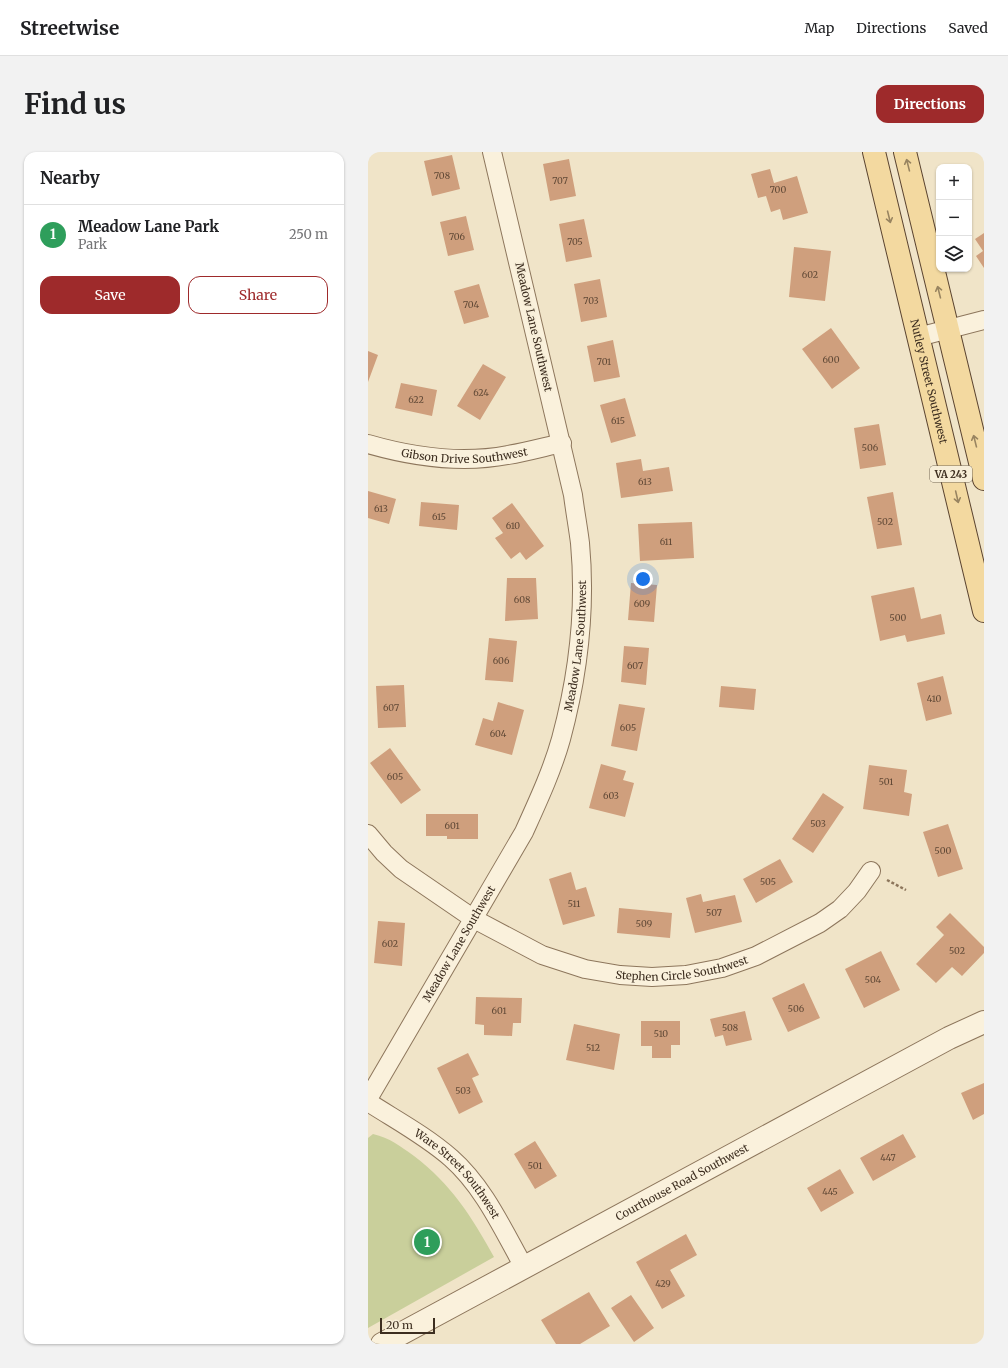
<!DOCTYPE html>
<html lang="en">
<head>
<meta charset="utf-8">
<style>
  body { margin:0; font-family:Merriweather,serif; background:#f2f2f2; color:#202124 }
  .controls { position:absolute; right:12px; top:12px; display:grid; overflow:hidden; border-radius:8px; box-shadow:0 1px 3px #0004 }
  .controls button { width:36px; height:36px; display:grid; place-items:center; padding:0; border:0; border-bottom:1px solid #e0e0e0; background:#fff; color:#202124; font:20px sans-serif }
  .scale { position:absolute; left:12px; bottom:10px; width:55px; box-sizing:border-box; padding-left:4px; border:2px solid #3d2e20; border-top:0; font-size:11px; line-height:14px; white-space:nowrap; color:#3d2e20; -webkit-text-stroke:3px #f7eed8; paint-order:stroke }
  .you { position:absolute; left:275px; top:427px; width:14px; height:14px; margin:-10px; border:3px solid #fff; border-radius:50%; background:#1a73e8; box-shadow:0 0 0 6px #1a73e833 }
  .badge { display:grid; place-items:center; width:26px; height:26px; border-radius:50%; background:#9e2a2b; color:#fff; font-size:13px; font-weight:700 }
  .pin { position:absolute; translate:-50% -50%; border:2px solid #fff; box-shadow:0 1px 4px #0006 }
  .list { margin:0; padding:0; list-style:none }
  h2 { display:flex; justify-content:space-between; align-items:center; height:52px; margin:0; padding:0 16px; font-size:17px }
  h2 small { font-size:13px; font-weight:400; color:#757577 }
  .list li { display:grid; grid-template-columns:26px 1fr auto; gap:12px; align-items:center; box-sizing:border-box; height:60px; padding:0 16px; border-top:1px solid #e0e0e0 }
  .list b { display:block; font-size:15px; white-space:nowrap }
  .list p { margin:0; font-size:13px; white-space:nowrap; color:#757577 }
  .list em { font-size:13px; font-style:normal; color:#757577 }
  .actions { display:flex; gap:8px; padding:12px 16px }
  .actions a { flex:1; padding:9px 0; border:1px solid #9e2a2b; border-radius:12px; text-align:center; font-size:14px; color:#9e2a2b }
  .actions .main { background:#9e2a2b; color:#fff }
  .icon { flex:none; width:22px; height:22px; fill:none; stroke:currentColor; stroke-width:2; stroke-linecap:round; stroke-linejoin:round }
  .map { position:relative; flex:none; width:616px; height:1192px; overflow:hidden; border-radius:12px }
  header { display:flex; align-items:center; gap:24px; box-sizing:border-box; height:56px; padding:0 20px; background:#fff; border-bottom:1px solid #e0e0e0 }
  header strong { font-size:19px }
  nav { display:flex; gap:22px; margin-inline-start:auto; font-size:14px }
  .intro { display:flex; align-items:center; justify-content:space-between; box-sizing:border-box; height:96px; padding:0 24px }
  h1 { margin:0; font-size:28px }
  .button { padding:10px 18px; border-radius:12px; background:#9e2a2b; color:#fff; font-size:14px; font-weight:700 }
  main { display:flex; gap:24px; padding:0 24px }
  aside { flex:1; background:#fff; border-radius:12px; box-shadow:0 1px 3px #0004 }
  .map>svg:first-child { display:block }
  .green { fill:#c9cf9b }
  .building { fill:#cf9f7d }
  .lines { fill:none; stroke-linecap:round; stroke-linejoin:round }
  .minor-casing { stroke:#8d765c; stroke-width:20 }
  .tertiary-casing { stroke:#8d765c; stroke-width:24 }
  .primary-casing { stroke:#5b4430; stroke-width:24 }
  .path { stroke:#8d765c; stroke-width:2.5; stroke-dasharray:3 2; stroke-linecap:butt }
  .minor { stroke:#faf1dc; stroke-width:18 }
  .tertiary { stroke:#faf1dc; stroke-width:22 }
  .primary { stroke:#f3d9a0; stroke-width:22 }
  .oneway { stroke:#988460 }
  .labels { text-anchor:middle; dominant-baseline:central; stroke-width:3.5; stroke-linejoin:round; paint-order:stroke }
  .number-label { font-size:9px; fill:#624a37 }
  .shield { fill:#f7eed8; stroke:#756857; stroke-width:1 }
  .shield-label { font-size:10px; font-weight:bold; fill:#3d2e20 }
  .street-label { font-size:11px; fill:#3d2e20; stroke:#f7eed8 }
</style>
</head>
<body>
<header>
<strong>Streetwise</strong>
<nav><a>Map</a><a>Directions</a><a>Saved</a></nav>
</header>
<div class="intro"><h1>Find us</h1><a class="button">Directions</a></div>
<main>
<aside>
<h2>Nearby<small></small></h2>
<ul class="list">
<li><span class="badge" style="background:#2e9e5b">1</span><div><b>Meadow Lane Park</b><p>Park</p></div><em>250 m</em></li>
</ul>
<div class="actions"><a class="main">Save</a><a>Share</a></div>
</aside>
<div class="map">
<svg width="616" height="1192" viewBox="0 0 616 1192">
  <rect width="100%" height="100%" fill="#f0e4c8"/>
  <path class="green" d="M5,982C22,986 32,994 46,1004C83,1032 104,1065 126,1105L0,1176V986Z"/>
  <path class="building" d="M84,3L92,37L64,44L56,9Z
    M201,7L208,44L182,49L175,12Z
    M402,17L406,31L429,24L440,61L415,68L412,57L403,60L398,44L390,46L383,22Z
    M98,64L106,98L80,104L72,70Z
    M216,67L224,105L198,110L191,72Z
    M616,81V116L608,104L615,99L607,87Z
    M426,95L463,99L457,149L421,145Z
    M232,127L239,165L213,170L206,132Z
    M111,132L121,165L96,172L86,139Z
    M463,176L492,216L464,237L434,197Z
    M245,188L252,225L226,230L219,194Z
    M0,199L10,203L0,230Z
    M115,212L138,225L112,268L89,254Z
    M33,231L69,238L64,264L27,256Z
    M257,246L268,284L243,291L232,253Z
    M511,272L518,313L492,317L486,276Z
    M273,307L275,319L301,315L305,339L253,346L248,311Z
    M0,339L28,347L21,372L0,366Z
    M525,340L534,393L509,397L499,345Z
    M53,350L91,353L89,378L51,374Z
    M144,351L176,394L158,408L152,400L143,407L127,386L135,381L124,366Z
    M324,370L326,406L272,409L270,372Z
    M139,426H168L170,467L137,469Z
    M263,431L289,433L286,470L260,468Z
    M546,435L553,467L573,462L577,482L539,490L537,483L512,489L503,444Z
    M121,486L149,489L145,530L117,528Z
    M256,494L281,496L278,533L253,530Z
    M575,524L584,562L558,569L549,531Z
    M36,533L38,575L10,576L8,534Z
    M353,534L388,537L386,558L351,555Z
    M130,550L156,558L144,603L107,593L115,566L125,569Z
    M251,552L277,556L269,599L243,594Z
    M22,596L53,638L33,652L2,611Z
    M233,612L258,619L255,628L266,631L257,665L221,656Z
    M501,613L539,618L536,640L544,642L541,664L495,657Z
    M455,641L476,655L445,701L424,687Z
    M58,662H110V687H79V684H58Z
    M580,672L595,717L570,725L555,680Z
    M412,707L425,730L388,751L375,727Z
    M203,720L208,738L218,735L227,764L195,773L181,727Z
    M333,742L335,750L367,743L374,770L327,781L318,746Z
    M251,756L304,761L302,786L249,781Z
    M582,761L616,795V801L594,824L584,815L568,831L548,812L576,783L568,775Z
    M10,769L37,771L34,814L6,811Z
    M513,799L532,838L496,856L477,817Z
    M436,831L452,866L420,880L404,846Z
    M108,845L154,846L153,871H145L144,884L116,883V873L107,872Z
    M377,859L384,888L358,894L355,883L347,885L342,867Z
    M273,869H312V893H303V906H284V894H273Z
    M206,872L252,882L246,918L198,908Z
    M100,901L111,923L104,926L115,950L91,962L69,916Z
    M616,931V962L605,968L593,941Z
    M535,982L548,1005L505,1029L492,1006Z
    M167,989L189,1024L167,1037L146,1002Z
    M472,1017L486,1041L453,1060L439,1036Z
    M318,1082L329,1103L302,1118L317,1144L294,1157L268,1110Z
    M221,1140L242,1174L212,1192H188L173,1168Z
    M263,1143L286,1176L266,1190L243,1156Z"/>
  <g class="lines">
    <defs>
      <g id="minor">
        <path d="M550,185L616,168"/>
        <path id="s1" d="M0,292C45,305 93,312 140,303C158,300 176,295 194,291"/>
        <path id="s2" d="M0,682L16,701L33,717L106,767L174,803L217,817L252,823L284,825L318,823L354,816L388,804L452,771L472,757L489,739L503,719"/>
        <path id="s3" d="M0,947L156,680C170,649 184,619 193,587C210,524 218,456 212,391C210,375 207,359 205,343L124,0"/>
        <path id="s4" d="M0,950C28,968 58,984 83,1006C116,1035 135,1078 156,1115"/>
      </g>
      <g id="tertiary">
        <path id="s5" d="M14,1192L581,886L616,870"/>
      </g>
      <g id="primary">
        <path id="s6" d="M506,0L616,459"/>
        <path d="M537,0L616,327"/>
      </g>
    </defs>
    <use href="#minor" class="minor-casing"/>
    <use href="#tertiary" class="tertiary-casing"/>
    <use href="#primary" class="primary-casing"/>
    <path class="path" d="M519,728L538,738"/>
    <use href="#minor" class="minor"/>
    <use href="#tertiary" class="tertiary"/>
    <use href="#primary" class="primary"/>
  </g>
  <defs><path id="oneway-shaft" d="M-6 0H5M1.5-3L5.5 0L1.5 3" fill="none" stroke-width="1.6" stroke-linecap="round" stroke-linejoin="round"/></defs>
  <g class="oneway">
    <use href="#oneway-shaft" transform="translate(540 13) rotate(-104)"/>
    <use href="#oneway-shaft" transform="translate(521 65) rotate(76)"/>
    <use href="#oneway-shaft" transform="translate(571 140) rotate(-104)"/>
    <use href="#oneway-shaft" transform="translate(607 289) rotate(-104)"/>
    <use href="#oneway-shaft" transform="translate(589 345) rotate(77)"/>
  </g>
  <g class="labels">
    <g class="number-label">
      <text x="74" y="23">708</text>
      <text x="192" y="28">707</text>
      <text x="410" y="37">700</text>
      <text x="89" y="84">706</text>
      <text x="207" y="89">705</text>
      <text x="442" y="122">602</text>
      <text x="223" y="148">703</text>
      <text x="103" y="152">704</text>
      <text x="463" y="207">600</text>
      <text x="236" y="209">701</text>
      <text x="113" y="240">624</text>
      <text x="48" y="247">622</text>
      <text x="250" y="268">615</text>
      <text x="502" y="295">506</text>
      <text x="277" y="329">613</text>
      <text x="13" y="356">613</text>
      <text x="71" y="364">615</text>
      <text x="517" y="369">502</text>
      <text x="145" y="373">610</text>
      <text x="298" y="389">611</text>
      <text x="154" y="447">608</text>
      <text x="274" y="451">609</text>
      <text x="530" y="465">500</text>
      <text x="133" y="508">606</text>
      <text x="267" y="513">607</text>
      <text x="566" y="546">410</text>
      <text x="23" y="555">607</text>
      <text x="260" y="575">605</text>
      <text x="130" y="581">604</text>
      <text x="27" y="624">605</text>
      <text x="518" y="629">501</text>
      <text x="243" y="643">603</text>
      <text x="450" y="671">503</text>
      <text x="84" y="673">601</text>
      <text x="575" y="698">500</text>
      <text x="400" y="729">505</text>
      <text x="206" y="751">511</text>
      <text x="346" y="760">507</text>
      <text x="276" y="771">509</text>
      <text x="22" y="791">602</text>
      <text x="589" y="798">502</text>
      <text x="505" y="827">504</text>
      <text x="428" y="856">506</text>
      <text x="131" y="858">601</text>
      <text x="362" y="875">508</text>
      <text x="293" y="881">510</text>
      <text x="225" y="895">512</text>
      <text x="95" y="938">503</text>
      <text x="520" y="1005">447</text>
      <text x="167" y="1013">501</text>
      <text x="462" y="1039">445</text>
      <text x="295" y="1131">429</text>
    </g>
    <rect class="shield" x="562" y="314" width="42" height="16" rx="3"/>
    <g class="shield-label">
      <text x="583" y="322">VA 243</text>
    </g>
    <g class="street-label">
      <text transform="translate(166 175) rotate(77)">Meadow Lane Southwest</text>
      <text stroke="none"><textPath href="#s6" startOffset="236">Nutley Street Southwest</textPath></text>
      <text stroke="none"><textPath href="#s1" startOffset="98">Gibson Drive Southwest</textPath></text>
      <text stroke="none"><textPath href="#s3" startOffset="504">Meadow Lane Southwest</textPath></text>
      <text stroke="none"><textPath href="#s3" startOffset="180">Meadow Lane Southwest</textPath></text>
      <text stroke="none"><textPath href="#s2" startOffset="357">Stephen Circle Southwest</textPath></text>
      <text stroke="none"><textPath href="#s4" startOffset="116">Ware Street Southwest</textPath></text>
      <text stroke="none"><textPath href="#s5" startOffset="341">Courthouse Road Southwest</textPath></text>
    </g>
  </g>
</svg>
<div class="controls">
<button>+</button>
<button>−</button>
<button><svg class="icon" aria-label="layers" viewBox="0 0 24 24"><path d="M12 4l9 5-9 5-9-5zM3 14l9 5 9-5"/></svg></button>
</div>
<div class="scale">20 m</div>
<div class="you"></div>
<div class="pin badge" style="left:59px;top:1090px;background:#2e9e5b">1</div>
</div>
</main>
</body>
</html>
